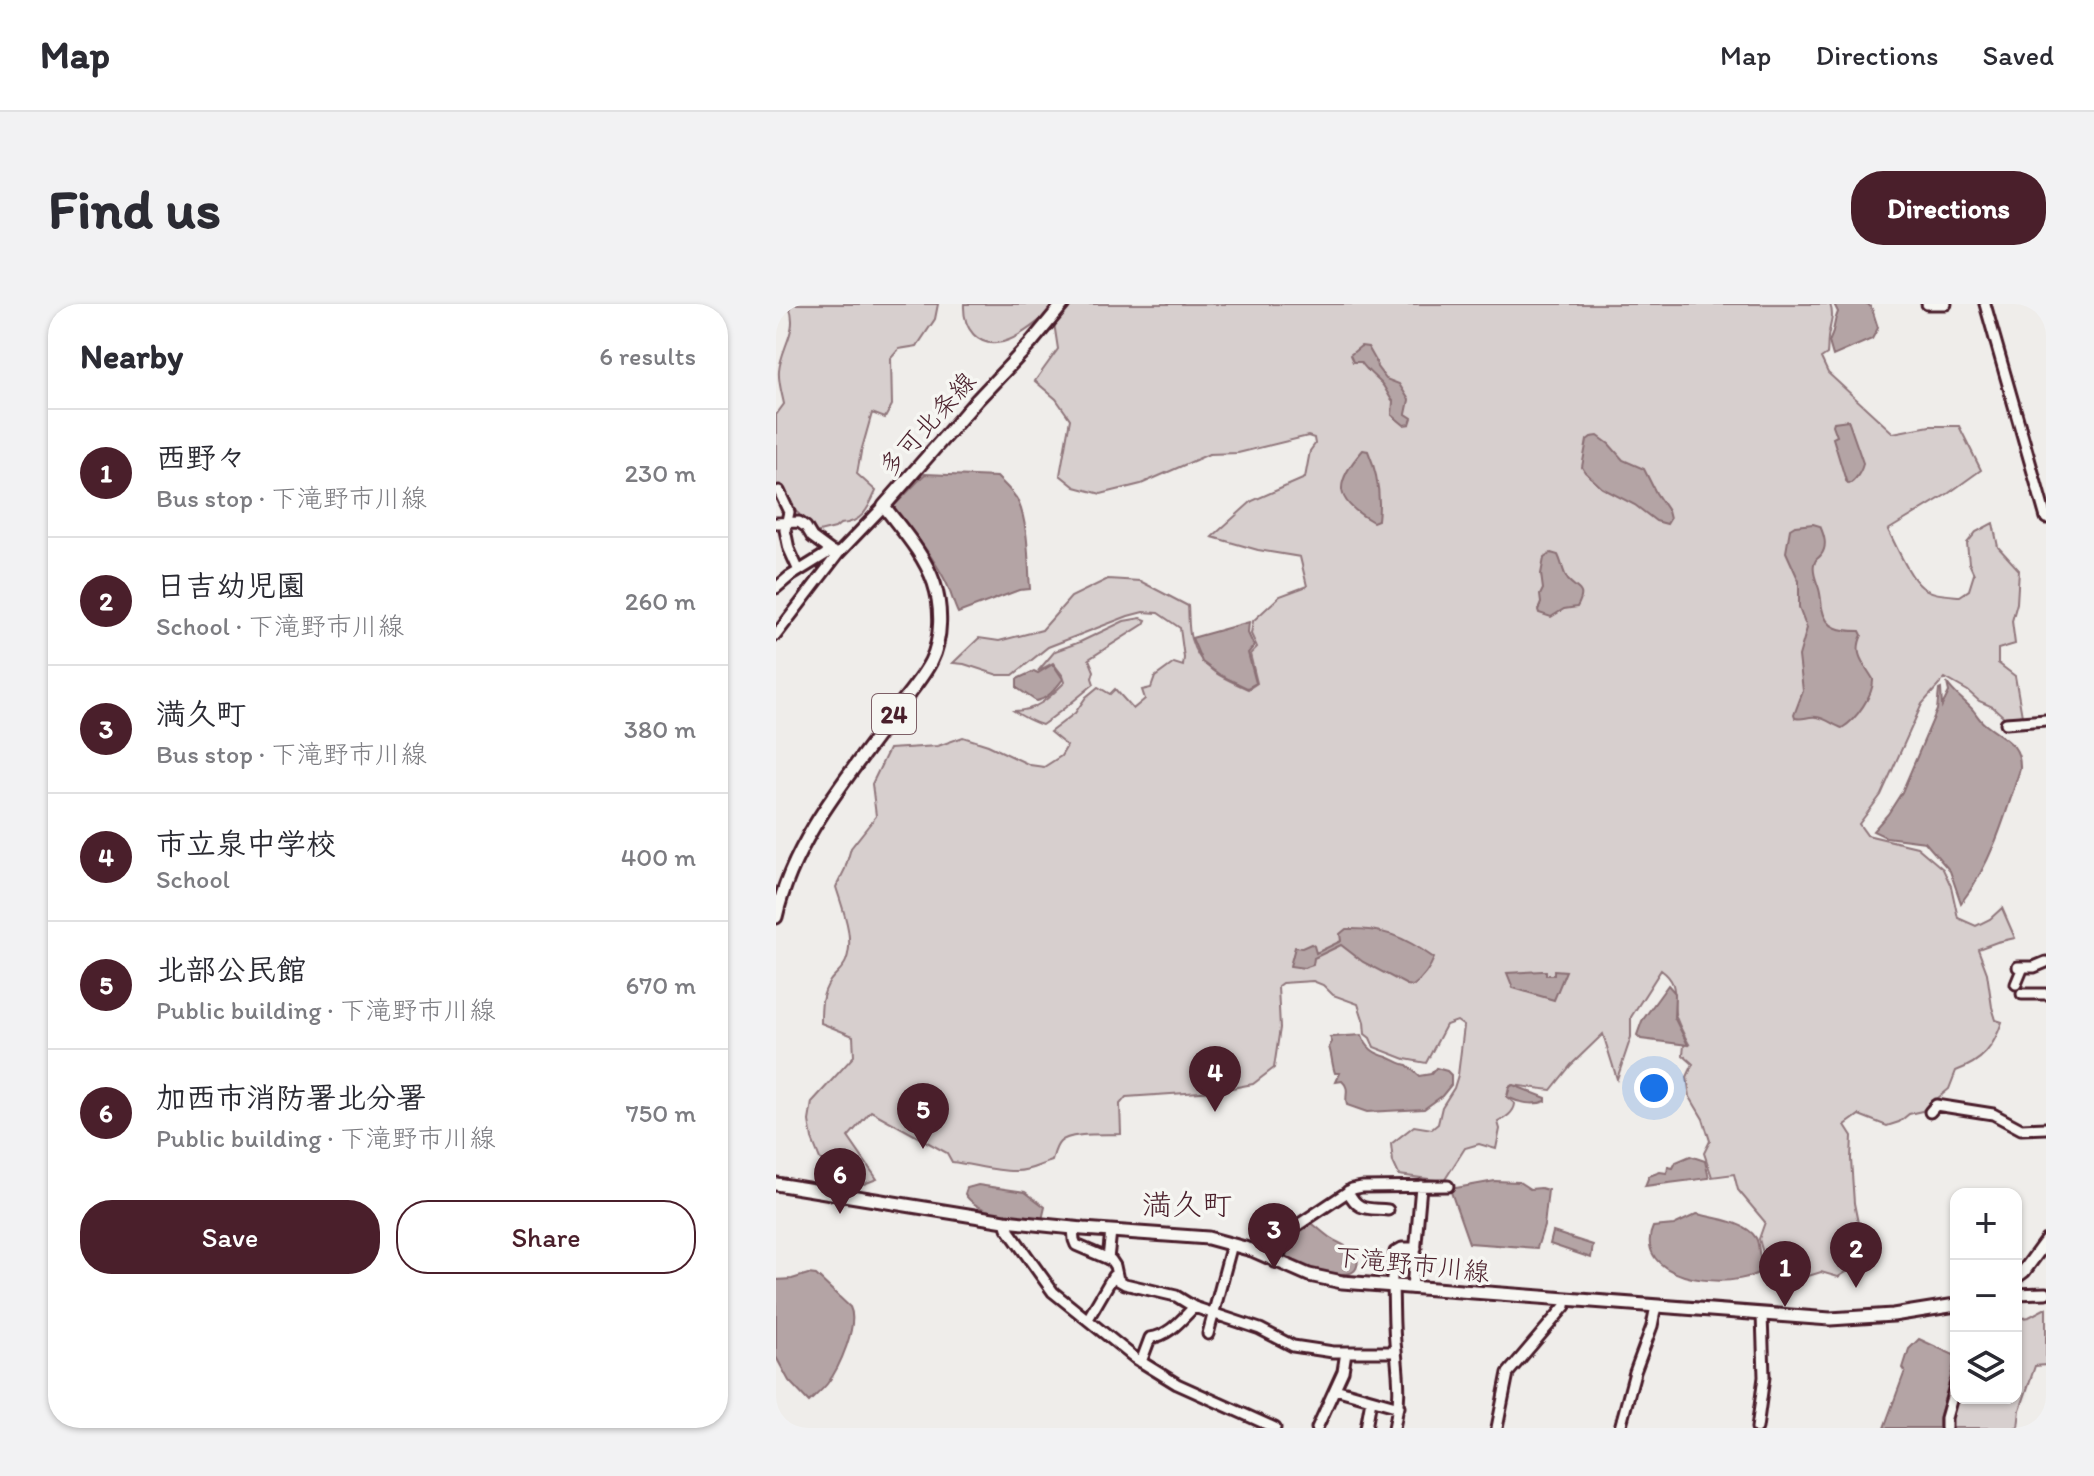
<!DOCTYPE html>
<html lang="en">
<head>
<meta charset="utf-8">
<style>
  body { margin:0; font-family:Itim,"Klee One",sans-serif; background:#f2f2f3; color:#2b2b33 }
  .controls { position:absolute; right:24px; bottom:24px; display:grid; overflow:hidden; border-radius:16px; box-shadow:0 2px 6px #0004 }
  .controls button { width:72px; height:72px; display:grid; place-items:center; padding:0; border:0; border-bottom:2px solid #e1e1e2; background:#fff; color:#2b2b33; font:40px sans-serif }
  .you { position:absolute; left:878px; top:784px; width:28px; height:28px; margin:-20px; border:6px solid #fff; border-radius:50%; background:#1a73e8; box-shadow:0 0 0 12px #1a73e833 }
  .badge { display:grid; place-items:center; width:52px; height:52px; border-radius:50%; background:#4a1f2b; color:#fff; font-size:26px; font-weight:700 }
  .pin { position:absolute; translate:-50% -66px; filter:drop-shadow(0 2px 4px #0008) }
  .pin::after { content:''; position:absolute; top:42px; width:28px; height:24px; background:inherit; clip-path:polygon(0 0,100% 0,50% 100%) }
  .list { margin:0; padding:0; list-style:none }
  h2 { display:flex; justify-content:space-between; align-items:center; height:104px; margin:0; padding:0 32px; font-size:34px }
  h2 small { font-size:26px; font-weight:400; color:#7c7c81 }
  .list li { display:grid; grid-template-columns:52px 1fr auto; gap:24px; align-items:center; box-sizing:border-box; height:128px; padding:0 32px; border-top:2px solid #e1e1e2 }
  .list b { display:block; font-size:30px; white-space:nowrap }
  .list p { margin:0; font-size:26px; white-space:nowrap; color:#7c7c81 }
  .list em { font-size:26px; font-style:normal; color:#7c7c81 }
  .actions { display:flex; gap:16px; padding:24px 32px }
  .actions a { flex:1; padding:18px 0; border:2px solid #4a1f2b; border-radius:32px; text-align:center; font-size:28px; color:#4a1f2b }
  .actions .main { background:#4a1f2b; color:#fff }
  .icon { flex:none; width:44px; height:44px; fill:none; stroke:currentColor; stroke-width:2; stroke-linecap:round; stroke-linejoin:round }
  .map { position:relative; flex:none; width:1270px; height:1124px; overflow:hidden; border-radius:32px }
  header { display:flex; align-items:center; gap:48px; box-sizing:border-box; height:112px; padding:0 40px; background:#fff; border-bottom:2px solid #e1e1e2 }
  header strong { font-size:38px }
  nav { display:flex; gap:44px; margin-inline-start:auto; font-size:28px }
  .intro { display:flex; align-items:center; justify-content:space-between; box-sizing:border-box; height:192px; padding:0 48px }
  h1 { margin:0; font-size:56px }
  .button { padding:20px 36px; border-radius:32px; background:#4a1f2b; color:#fff; font-size:28px; font-weight:700 }
  main { display:flex; gap:48px; padding:0 48px }
  aside { flex:1; background:#fff; border-radius:32px; box-shadow:0 2px 6px #0004 }
  .map>svg:first-child { display:block }
  .green { fill:#d7cfce; stroke:#90777c; stroke-width:2 }
  .water { fill:#b4a4a5; stroke:#8a6f74; stroke-width:2 }
  .lines { fill:none; stroke-linecap:round; stroke-linejoin:round }
  .minor-casing { stroke:#4a1f2b; stroke-width:15 }
  .major-casing { stroke:#4a1f2b; stroke-width:17 }
  .minor { stroke:#f6f6f2; stroke-width:9 }
  .major { stroke:#f6f6f2; stroke-width:11 }
  .labels { text-anchor:middle; dominant-baseline:central; stroke-width:7; stroke-linejoin:round; paint-order:stroke }
  .shield { fill:#f6f6f2; stroke:#7e6067; stroke-width:2 }
  .shield-label { font-size:24px; font-weight:bold; fill:#4a1f2b }
  .street-label { font-size:26px; fill:#4a1f2b; stroke:#f6f6f2 }
  .quarter-label { font-size:30px; fill:#4a1f2b; stroke:#f6f6f2 }
</style>
</head>
<body>
<header>
<strong>Map</strong>
<nav><a>Map</a><a>Directions</a><a>Saved</a></nav>
</header>
<div class="intro"><h1>Find us</h1><a class="button">Directions</a></div>
<main>
<aside>
<h2>Nearby<small>6 results</small></h2>
<ul class="list">
<li><span class="badge">1</span><div><b>西野々</b><p>Bus stop · 下滝野市川線</p></div><em>230 m</em></li>
<li><span class="badge">2</span><div><b>日吉幼児園</b><p>School · 下滝野市川線</p></div><em>260 m</em></li>
<li><span class="badge">3</span><div><b>満久町</b><p>Bus stop · 下滝野市川線</p></div><em>380 m</em></li>
<li><span class="badge">4</span><div><b>市立泉中学校</b><p>School</p></div><em>400 m</em></li>
<li><span class="badge">5</span><div><b>北部公民館</b><p>Public building · 下滝野市川線</p></div><em>670 m</em></li>
<li><span class="badge">6</span><div><b>加西市消防署北分署</b><p>Public building · 下滝野市川線</p></div><em>750 m</em></li>
</ul>
<div class="actions"><a class="main">Save</a><a>Share</a></div>
</aside>
<div class="map">
<svg width="1270" height="1124" viewBox="0 0 1270 1124">
  <rect width="100%" height="100%" fill="#efedea"/>
  <filter id="ink" filterUnits="userSpaceOnUse"><feTurbulence type="fractalNoise" baseFrequency=".0125" numOctaves="2"/><feDisplacementMap in="SourceGraphic" scale="16" xChannelSelector="R" yChannelSelector="G"/><feConvolveMatrix kernelMatrix="1 2 1 2 8 2 1 2 1" color-interpolation-filters="sRGB"/></filter>
  <g filter="url(#ink)">
    <path class="green" d="M0,0H162L159,15L141,42L123,45L115,54L116,101L109,114L96,109L85,148L81,170L100,187C92,205 86,219 64,220L59,224L35,230L25,222L23,210L0,191V111L8,100C6,90 2,77 3,67C5,43 23,26 13,2L0,3Z
      M188,0H280C270,13 243,34 227,38C201,44 187,24 188,0Z
      M292,0H1054C1058,12 1055,17 1053,28C1051,35 1052,43 1051,50L1045,54L1052,69L1117,129L1154,122H1183L1205,166L1173,189L1112,226C1120,241 1133,273 1146,283C1156,291 1172,291 1184,292L1193,286L1198,270L1193,259L1191,239L1200,228L1217,219L1222,243L1243,266L1241,299L1236,317L1239,340L1222,345V359L1239,372L1246,412L1228,413L1217,403L1203,397L1192,387L1169,374L1146,400L1105,491L1083,520L1091,531L1141,543L1167,565L1175,582L1182,614L1200,622L1214,615L1226,604L1239,634L1221,638L1202,645L1211,669L1216,703L1220,716L1226,718C1217,744 1207,757 1180,767L1173,785L1146,807L1133,810L1123,818L1111,822L1083,811L1069,821L1076,832L1075,855L1078,899L1082,919L1090,937L1091,950L1082,961L1062,973L1045,968L1023,975L1006,962L989,956L983,935L989,918L962,886L958,870L936,873L928,849L934,837L927,815L914,793L911,773L917,760L907,751L908,741L913,740C908,731 901,719 899,709C897,690 903,679 885,666L855,713V733L841,775L827,730L795,761L775,786L736,781L733,783L731,793L739,800C738,809 729,814 722,818L724,825L720,845L703,840L689,844L668,877L623,871L617,858L615,840L638,822L656,825L662,820L666,803L678,784L682,771L688,722L681,717L670,721L650,759L629,755L598,743L594,734L589,730L588,718L582,700L557,691L547,681L537,677L506,679L502,682L504,724L498,764L477,780L440,787L350,793L344,800L345,830C330,831 294,828 284,838C279,843 278,850 276,857C263,861 254,867 240,867C222,868 195,860 176,858L171,849L95,807L72,833L101,875L88,880L61,870L44,855L36,835L33,817L36,798L78,752L77,732L45,719C45,703 45,691 54,677C59,670 67,665 70,657C79,634 67,606 60,583L69,565L75,544L100,512L96,480L113,445L162,442L187,433L212,441L254,461L268,463L285,452L291,442L274,428L299,409L310,393L322,383L334,390L339,385L357,405L369,395L366,386L375,384L379,373L398,359L407,362L408,354L404,324L382,309L367,308L352,312L272,343L237,371H222L188,360L177,359L203,334L223,337L266,326L295,293L332,275L364,277L412,302C413,313 412,325 415,335C423,364 446,374 472,385L481,379L474,350L481,343L475,330L477,317L504,292L531,282L524,253L482,246L436,233L476,197L529,174L534,147L539,140L538,134L532,132L462,149L433,150L365,180L325,190L299,183L284,171L294,115L280,95L259,77L282,45L278,19Z
      M365,314L370,316L368,320L313,355L318,367L316,374L318,380C301,394 285,408 266,421C257,418 247,413 238,407C261,407 274,393 289,378L287,372L277,359L262,367L279,347L304,338L348,317Z
      M1270,1004V1061L1259,1062L1244,1106L1242,1124H1174L1175,1110L1180,1094H1240V1015L1253,1013Z"/>
    <path class="water" d="M1058,0H1092L1096,5L1102,24L1096,35L1057,52L1053,38C1060,25 1056,21 1062,8Z
      M585,42L592,43L600,57L601,63L610,75L623,80L633,96L630,110L636,114L634,120L628,121L616,111L617,97C611,91 611,85 605,79C598,72 591,67 585,58H577L574,51Z
      M1072,116L1087,159C1086,167 1079,177 1073,180L1070,177L1057,134L1061,132L1057,121L1058,118Z
      M822,132L833,140L847,156L868,165L880,189L892,207L894,215L891,220L880,217L859,201L826,184L809,168L806,163L811,136L815,133Z
      M587,146L592,147C602,170 605,191 602,216L597,218C558,196 557,180 587,146Z
      M149,170L221,173C229,181 237,188 242,197C253,223 252,258 254,285L243,286L182,309C177,299 175,288 170,278C156,251 137,227 116,204Z
      M1037,220L1044,222C1048,231 1052,242 1045,251C1040,257 1040,253 1038,261C1036,269 1041,278 1043,285C1045,292 1045,298 1046,304C1050,326 1066,327 1084,327L1086,331C1077,350 1087,358 1097,375C1098,390 1080,416 1066,424C1057,421 1050,414 1040,413C1031,412 1028,416 1019,414L1018,411L1027,387L1023,352L1031,324L1023,303V277L1010,248L1014,225L1019,222Z
      M775,249L782,251C786,259 787,269 792,276C802,287 811,285 801,303L788,305L775,313L763,309L762,306L765,299L764,291L767,285L765,270L768,254Z
      M473,318L472,329L478,342L472,349L480,379L471,384L444,371L426,358L416,334Z
      M277,360L287,375C280,384 272,395 260,397L241,384V375L258,367L262,369Z
      M1171,379C1177,389 1188,396 1197,406C1201,411 1204,417 1210,421C1227,435 1245,438 1244,465C1230,510 1215,561 1185,599L1174,567L1149,538L1110,533L1097,527L1112,510L1126,488L1161,406L1163,386L1165,385L1166,402L1173,388Z
      M570,625C607,624 627,632 658,654C654,664 646,675 637,682L631,681L587,658L565,641L538,654L537,661L528,664L514,662L519,643L526,644L535,640L538,642L540,649L565,637L564,630Z
      M778,666L790,667L778,696L737,684L731,669L766,667H770V671H778Z
      M892,681L899,689L898,713L912,741L865,735L861,731L866,717Z
      M586,731C591,745 598,749 611,753C619,756 624,760 631,761L643,772L655,770L660,764L671,767L675,771V781L666,792L648,805L591,808L571,801C568,792 575,785 566,777L560,778L564,769H559C556,761 556,752 553,743L556,738L554,733Z
      M737,781L770,794V797C758,802 743,799 731,793L734,783Z
      M914,852L929,857L933,874L869,882L873,872L884,868L891,869L892,863L897,864L900,858Z
      M719,877L743,878L754,885L765,884L772,886L768,922L761,944L693,939L674,885Z
      M202,881L249,888L269,903L266,916C243,913 202,912 189,890L191,884Z
      M921,910C938,914 971,918 980,934C985,943 980,955 990,963C969,986 879,981 874,941C873,934 874,929 877,923L898,921Z
      M533,917C540,922 546,928 553,933C562,940 586,945 581,962C579,969 573,970 566,970C545,970 525,961 505,954L518,927Z
      M777,928L817,941L815,954L774,940Z
      M32,970L40,971L74,1003C83,1020 63,1065 51,1080C46,1086 39,1092 33,1098L13,1077L0,1053V976L16,975Z
      M1143,1035L1180,1052L1163,1115V1124H1108L1129,1067L1127,1064L1133,1045Z"/>
    <g class="lines">
      <defs>
        <path id="minor" d="M1151,0H1170
          M1209,0L1270,214
          M3,187L13,208L9,226L13,245L23,267
          M0,219L23,218L30,223L36,233L55,247
          M0,284L13,273L55,247L62,250
          M0,331L62,250L108,202
          M1230,419L1270,416
          M1242,663H1258L1270,658
          M1240,680L1247,663
          M1246,690H1270
          M1154,808L1160,801L1217,810L1245,825L1270,824
          M572,887C582,908 591,904 612,906
          M229,917L231,924L277,988L359,1054L401,1080L499,1124
          M297,924L298,936L300,941L335,956L339,962L342,976L349,980L400,992L418,1003L484,1025L517,1042L557,1048H620
          M332,955L335,927
          M499,958L516,925L576,885L586,883L672,882
          M615,983L619,948L626,944H640
          M617,983C618,1004 617,1026 620,1047C623,1079 625,1092 618,1124
          M636,984L645,882
          M1240,990L1270,989
          M312,1015L337,972L340,971
          M432,1030L456,940
          M365,1058L374,1034C394,1031 405,1016 418,1003
          M559,1085L623,1103
          M541,1124L567,1067L570,1048
          M590,1124L595,1096
          M721,1124L732,1069L789,1002L790,995
          M844,1124L859,1068L876,1022L880,1002
          M981,1124L988,1073L986,1010
          M1170,1124V1114L1180,1079"/>
        <path id="major" d="M0,613C18,534 73,472 119,408C131,391 146,375 155,357C166,335 166,303 158,279C148,250 126,226 108,202L201,96L254,40L287,0
          M0,880L229,917L307,925L432,934L476,946L533,971L566,978L1054,1015L1117,1011L1180,1001
          M1240,973L1248,967L1270,937"/>
      </defs>
      <use href="#minor" class="minor-casing"/>
      <use href="#major" class="major-casing"/>
      <use href="#minor" class="minor"/>
      <use href="#major" class="major"/>
    </g>
  </g>
  <g class="labels">
    <rect class="shield" x="96" y="390" width="44" height="40" rx="6"/>
    <g class="shield-label">
      <text x="118" y="410">24</text>
    </g>
    <g class="street-label">
      <text transform="translate(151 120) rotate(-48)">多可北条線</text>
      <text transform="translate(636 960) rotate(6)">下滝野市川線</text>
    </g>
    <g class="quarter-label">
      <text x="411" y="900">満久町</text>
    </g>
  </g>
</svg>
<div class="controls">
<button>+</button>
<button>−</button>
<button><svg class="icon" aria-label="layers" viewBox="0 0 24 24"><path d="M12 4l9 5-9 5-9-5zM3 14l9 5 9-5"/></svg></button>
</div>
<div class="you"></div>
<div class="pin badge" style="left:1009px;top:1003px">1</div>
<div class="pin badge" style="left:1080px;top:984px">2</div>
<div class="pin badge" style="left:498px;top:965px">3</div>
<div class="pin badge" style="left:439px;top:808px">4</div>
<div class="pin badge" style="left:147px;top:845px">5</div>
<div class="pin badge" style="left:64px;top:910px">6</div>
</div>
</main>
</body>
</html>
